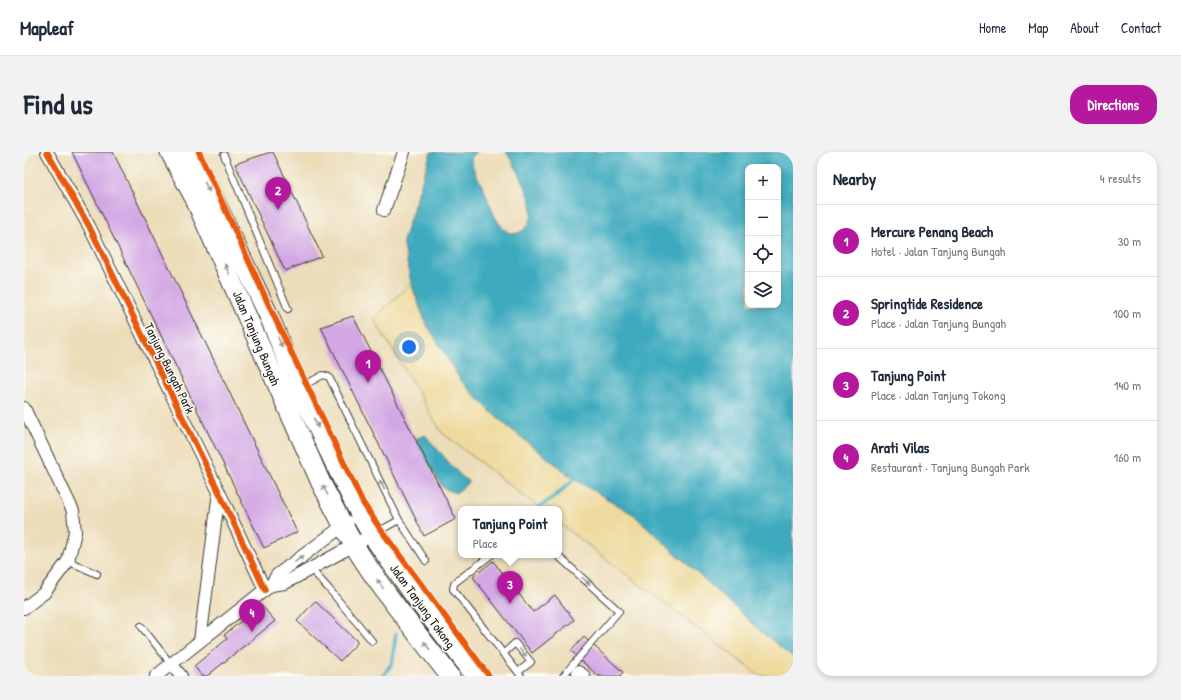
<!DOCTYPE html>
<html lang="en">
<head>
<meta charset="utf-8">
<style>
  body { margin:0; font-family:"Patrick Hand",sans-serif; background:#f2f2f3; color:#1f2937 }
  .controls { position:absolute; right:12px; top:12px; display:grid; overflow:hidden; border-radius:8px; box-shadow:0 2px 6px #0003 }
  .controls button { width:36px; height:36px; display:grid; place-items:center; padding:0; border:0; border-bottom:1px solid #e0e1e3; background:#fff; color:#1f2937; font:20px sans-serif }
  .you { position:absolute; left:385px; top:195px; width:14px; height:14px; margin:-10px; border:3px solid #fff; border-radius:50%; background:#1a73e8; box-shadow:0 0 0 6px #1a73e833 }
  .badge { display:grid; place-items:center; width:26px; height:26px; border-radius:50%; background:#b5179e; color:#fff; font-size:13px; font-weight:700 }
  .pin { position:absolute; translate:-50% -33px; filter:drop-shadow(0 1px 2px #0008) }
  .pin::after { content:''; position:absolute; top:21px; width:14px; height:12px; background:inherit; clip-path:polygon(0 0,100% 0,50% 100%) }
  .popup { position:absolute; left:434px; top:354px; width:104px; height:52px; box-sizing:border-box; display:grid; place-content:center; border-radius:8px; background:#fff; filter:drop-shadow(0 1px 3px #0005); font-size:13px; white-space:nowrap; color:#747a83 }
  .popup b { font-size:15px; color:#1f2937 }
  .popup::after { content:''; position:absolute; left:50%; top:100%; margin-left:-8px; border:8px solid transparent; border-top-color:#fff }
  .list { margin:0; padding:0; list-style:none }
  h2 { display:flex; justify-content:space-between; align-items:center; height:52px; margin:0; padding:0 16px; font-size:17px }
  h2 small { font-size:13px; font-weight:400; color:#747a83 }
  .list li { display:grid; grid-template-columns:26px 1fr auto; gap:12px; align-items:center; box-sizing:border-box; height:72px; padding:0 16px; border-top:1px solid #e0e1e3 }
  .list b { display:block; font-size:15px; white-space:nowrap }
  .list p { margin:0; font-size:13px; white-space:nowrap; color:#747a83 }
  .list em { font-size:13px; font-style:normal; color:#747a83 }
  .icon { flex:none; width:22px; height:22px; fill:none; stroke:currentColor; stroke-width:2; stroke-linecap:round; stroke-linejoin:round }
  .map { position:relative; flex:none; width:769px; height:524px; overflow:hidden; border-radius:16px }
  header { display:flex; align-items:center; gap:24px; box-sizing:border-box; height:56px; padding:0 20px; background:#fff; border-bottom:1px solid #e0e1e3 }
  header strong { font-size:19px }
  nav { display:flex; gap:22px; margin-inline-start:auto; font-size:14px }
  .intro { display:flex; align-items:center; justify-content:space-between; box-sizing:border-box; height:96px; padding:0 24px }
  h1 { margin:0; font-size:28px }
  .button { padding:10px 18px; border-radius:16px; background:#b5179e; color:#fff; font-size:14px; font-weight:700 }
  main { display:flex; gap:24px; padding:0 24px }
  aside { flex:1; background:#fff; border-radius:16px; box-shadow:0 2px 6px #0003 }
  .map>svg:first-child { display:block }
  .sand { fill:#eeda9e; stroke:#857b5d }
  .water { fill:#3eaabe; stroke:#2d636d; fill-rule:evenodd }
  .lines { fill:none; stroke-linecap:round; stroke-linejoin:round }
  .stream { stroke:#3eaabe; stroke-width:4 }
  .building { fill:#d2a7e4 }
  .lane-casing { stroke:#3b3934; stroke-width:8 }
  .street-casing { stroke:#3b3934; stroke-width:14 }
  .primary-casing { stroke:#3b3934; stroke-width:21 }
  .lane { stroke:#fff; stroke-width:6 }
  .street { stroke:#fff; stroke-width:12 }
  .primary { stroke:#fff; stroke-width:19 }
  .cycleway-casing { stroke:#fdfcf7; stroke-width:8 }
  .cycleway { stroke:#e8590c; stroke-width:6 }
  .oneway { fill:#999 }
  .labels { text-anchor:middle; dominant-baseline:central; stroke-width:3; stroke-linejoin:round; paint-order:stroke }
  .street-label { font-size:13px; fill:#1c1c1c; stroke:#fdfcf7 }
</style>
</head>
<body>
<header>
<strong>Mapleaf</strong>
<nav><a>Home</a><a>Map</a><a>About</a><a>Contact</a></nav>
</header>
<div class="intro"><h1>Find us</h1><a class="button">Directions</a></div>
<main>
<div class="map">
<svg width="769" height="524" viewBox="0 0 769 524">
  <rect width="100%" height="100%" fill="#fdfcf7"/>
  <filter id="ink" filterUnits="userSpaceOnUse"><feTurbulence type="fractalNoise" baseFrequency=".025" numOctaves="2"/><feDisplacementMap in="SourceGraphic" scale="8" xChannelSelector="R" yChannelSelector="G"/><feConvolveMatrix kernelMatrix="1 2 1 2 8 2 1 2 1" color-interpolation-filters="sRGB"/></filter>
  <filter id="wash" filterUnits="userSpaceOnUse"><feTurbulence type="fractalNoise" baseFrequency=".012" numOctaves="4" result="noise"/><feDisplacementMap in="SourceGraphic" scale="16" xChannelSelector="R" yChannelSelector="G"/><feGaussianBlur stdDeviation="0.9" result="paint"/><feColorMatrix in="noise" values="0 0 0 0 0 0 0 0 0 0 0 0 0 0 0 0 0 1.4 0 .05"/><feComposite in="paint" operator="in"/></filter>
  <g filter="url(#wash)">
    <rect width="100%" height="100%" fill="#ecddb9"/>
    <path class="sand" d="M387,131L402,171L438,230L472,265L550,327L609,362L733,476L769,505V524H736L535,371V357H517L418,281L350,167Z"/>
    <path class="water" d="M407,0H453L447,6C448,19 456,28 461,40C466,53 478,92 498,79C504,75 507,69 508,62C509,44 492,14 482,0H769V505L733,476L609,362L550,327L472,265L438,230L402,171L387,131L379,89ZM724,15H754V153H724Z
      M401,283L436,323L445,330L432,341L419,336L391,287Z"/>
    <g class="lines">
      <path class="stream" d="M513,357L534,342L550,327
        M359,524L368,511L372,482"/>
    </g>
    <g id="blocks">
      <path class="building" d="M48,0H89L273,380L240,396Z
        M247,0H249L298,104L261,119L211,12Z
        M329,164L432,367L400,384L297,175Z
        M469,409L509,460L531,443L550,468L508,501L449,425Z
        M291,449L334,490L316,509L273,469Z
        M237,453L251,469L183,524H178L170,514L203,487L200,483Z
        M560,485L599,520L596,524H574L547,499Z"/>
    </g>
  </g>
  <g filter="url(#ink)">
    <use href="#blocks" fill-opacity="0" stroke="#3b3934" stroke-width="1"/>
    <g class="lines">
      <defs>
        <path id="lane" d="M200,3L264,157
          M277,235L299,223L305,225L375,368L402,409
          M350,382L375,368
          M467,403L433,429L430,432L429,437L497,524
          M533,403L595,459L539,524
          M44,409L73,422
          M287,417L305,437L348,489
          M117,474L147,512
          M479,502L491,491L507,510L494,520"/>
        <path id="street" d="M23,0L65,74L195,340L241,438
          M360,58L380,0
          M0,256L49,359L51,380L44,409L20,441L0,456
          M247,433L261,431L348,383
          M176,489L195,340
          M147,512L157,524
          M554,520L560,524
          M132,524L247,433L253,423L324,370"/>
        <path id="primary" d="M146,0L170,45L297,331C308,351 318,373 330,393C358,439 393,481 426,524
          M166,0L196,60L245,164L275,236L313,316L336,362L348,383L395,450L452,524"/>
      </defs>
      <use href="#lane" class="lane-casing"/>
      <use href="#street" class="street-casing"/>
      <use href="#primary" class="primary-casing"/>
      <use href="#lane" class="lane"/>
      <use href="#street" class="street"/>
      <use href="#primary" class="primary"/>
      <defs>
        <path id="cycleway" d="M23,0L65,74L195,340L241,438
          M175,0L249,162L339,351L357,378L465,524"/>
      </defs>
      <use href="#cycleway" class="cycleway-casing"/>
      <use href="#cycleway" class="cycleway"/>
    </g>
    <defs><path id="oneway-solid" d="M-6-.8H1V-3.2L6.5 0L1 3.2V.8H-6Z"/></defs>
    <g class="oneway">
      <use href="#oneway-solid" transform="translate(183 35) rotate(63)"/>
      <use href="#oneway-solid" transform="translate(203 117) rotate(-114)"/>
      <use href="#oneway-solid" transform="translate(256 190) rotate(67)"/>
      <use href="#oneway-solid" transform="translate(292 271) rotate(65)"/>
      <use href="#oneway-solid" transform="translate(358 333) rotate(-116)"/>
      <use href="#oneway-solid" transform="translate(301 338) rotate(-118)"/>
      <use href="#oneway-solid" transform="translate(275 407) rotate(-38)"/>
      <use href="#oneway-solid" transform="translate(562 429) rotate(42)"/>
      <use href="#oneway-solid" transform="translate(356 432) rotate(-124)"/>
      <use href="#oneway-solid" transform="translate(403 494) rotate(-127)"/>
      <use href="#oneway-solid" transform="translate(499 501) rotate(51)"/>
    </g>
  </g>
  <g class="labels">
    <g class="street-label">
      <text transform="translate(233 186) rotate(67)">Jalan Tanjung Bungah</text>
      <text transform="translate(146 216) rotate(64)">Tanjung Bungah Park</text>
      <text transform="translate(399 454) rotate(54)">Jalan Tanjung Tokong</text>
    </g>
  </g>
</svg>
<div class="controls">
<button>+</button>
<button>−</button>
<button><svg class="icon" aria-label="locate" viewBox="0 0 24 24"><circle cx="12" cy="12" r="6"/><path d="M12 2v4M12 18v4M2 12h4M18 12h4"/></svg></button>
<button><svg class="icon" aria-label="layers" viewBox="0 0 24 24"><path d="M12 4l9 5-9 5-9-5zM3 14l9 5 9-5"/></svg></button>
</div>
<div class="you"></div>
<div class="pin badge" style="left:344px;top:231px">1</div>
<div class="pin badge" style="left:254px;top:58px">2</div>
<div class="pin badge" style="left:486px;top:452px">3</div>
<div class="popup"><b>Tanjung Point</b>Place</div>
<div class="pin badge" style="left:228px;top:480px">4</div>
</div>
<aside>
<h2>Nearby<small>4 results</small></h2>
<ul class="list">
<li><span class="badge">1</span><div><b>Mercure Penang Beach</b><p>Hotel · Jalan Tanjung Bungah</p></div><em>30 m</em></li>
<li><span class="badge">2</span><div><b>Springtide Residence</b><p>Place · Jalan Tanjung Bungah</p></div><em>100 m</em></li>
<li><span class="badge">3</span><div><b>Tanjung Point</b><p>Place · Jalan Tanjung Tokong</p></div><em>140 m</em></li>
<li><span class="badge">4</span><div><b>Arati Vilas</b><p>Restaurant · Tanjung Bungah Park</p></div><em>160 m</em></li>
</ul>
</aside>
</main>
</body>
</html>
